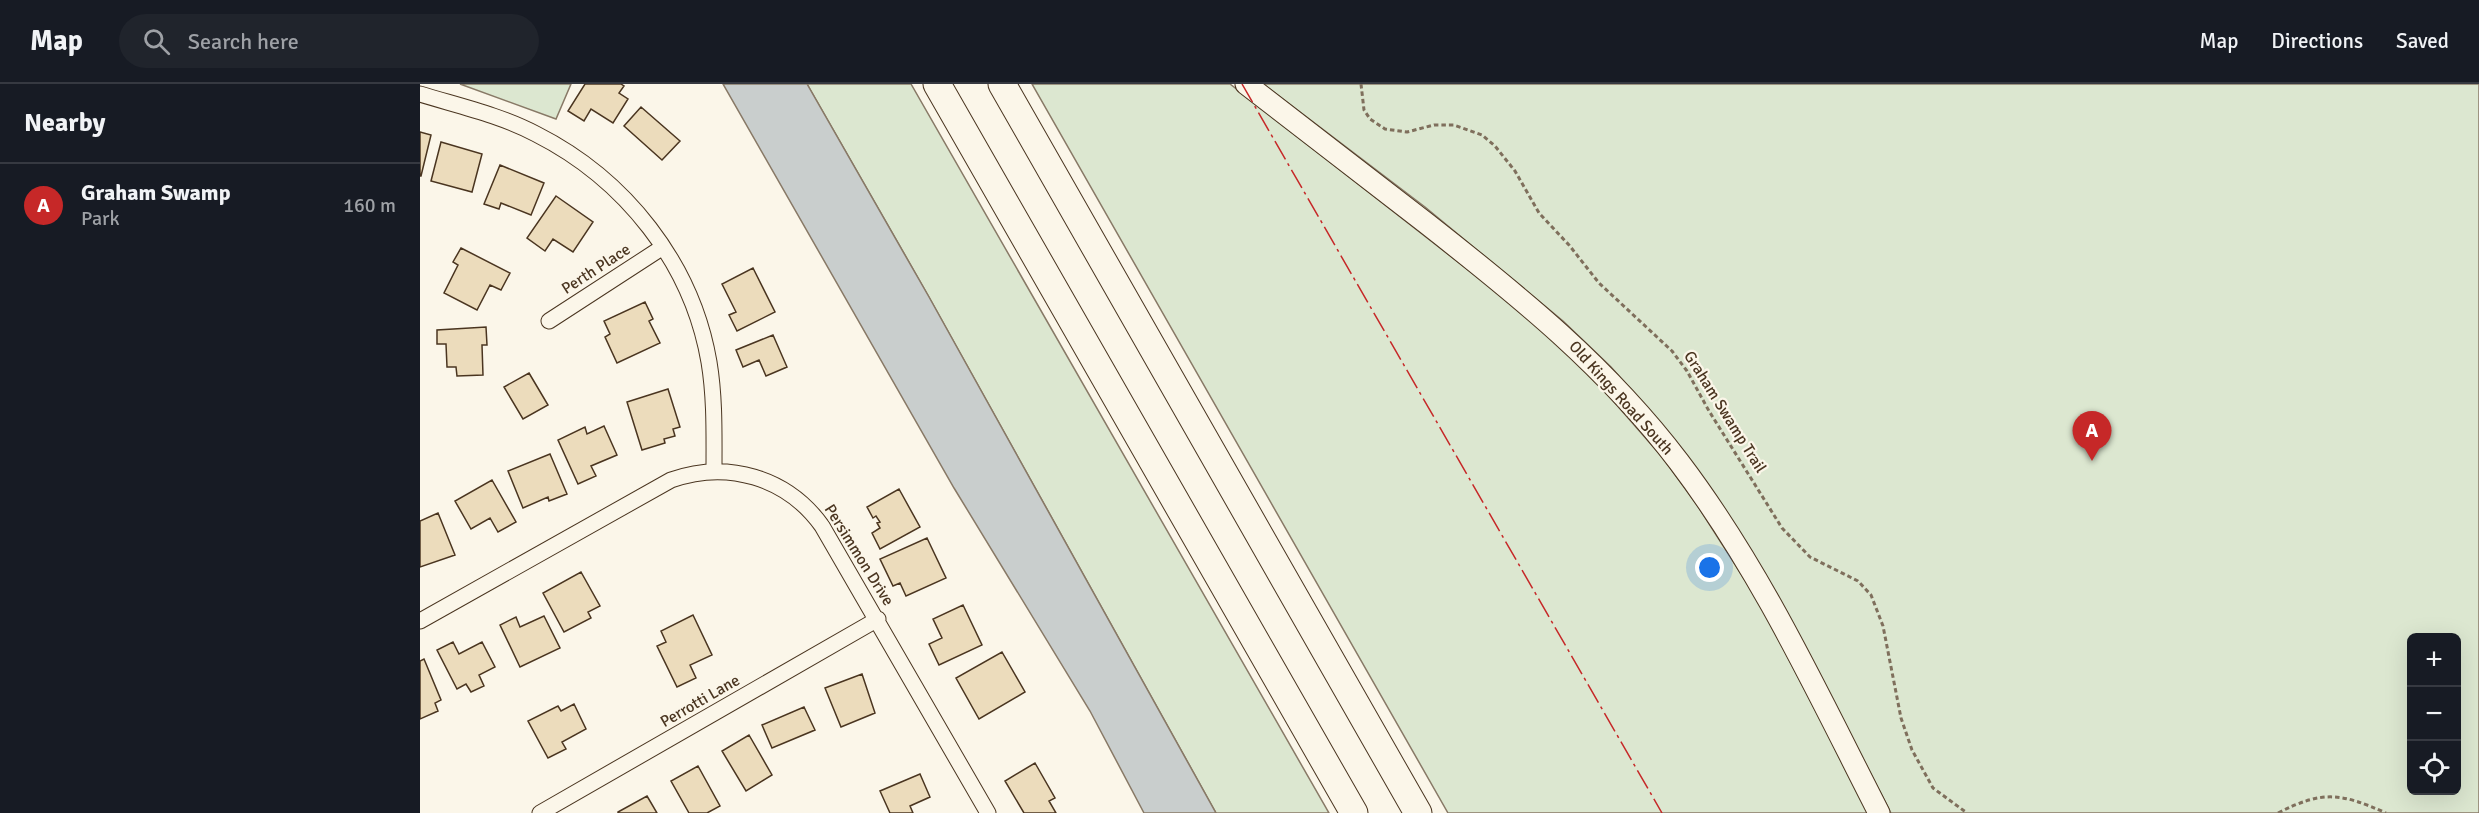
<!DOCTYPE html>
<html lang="en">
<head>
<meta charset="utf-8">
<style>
  body { margin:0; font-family:Signika,sans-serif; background:#20242c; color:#f1f3f6 }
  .controls { position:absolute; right:18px; bottom:18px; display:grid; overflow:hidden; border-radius:9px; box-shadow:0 6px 24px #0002 }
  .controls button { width:54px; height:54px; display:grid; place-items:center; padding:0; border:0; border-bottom:2px solid #363941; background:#171b24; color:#f1f3f6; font:30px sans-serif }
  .you { position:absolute; left:1290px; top:484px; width:21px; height:21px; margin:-15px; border:4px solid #fff; border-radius:50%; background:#1a73e8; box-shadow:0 0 0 9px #1a73e833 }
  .badge { display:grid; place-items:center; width:39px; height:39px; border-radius:50%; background:#c62828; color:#fff; font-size:20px; font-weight:700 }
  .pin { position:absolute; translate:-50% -50px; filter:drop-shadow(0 2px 3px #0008) }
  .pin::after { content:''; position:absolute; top:32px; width:21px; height:18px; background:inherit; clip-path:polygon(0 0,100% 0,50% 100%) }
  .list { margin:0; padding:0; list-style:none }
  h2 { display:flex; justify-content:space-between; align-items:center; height:78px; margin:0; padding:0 24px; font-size:26px }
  h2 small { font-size:20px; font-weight:400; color:#9ea1a6 }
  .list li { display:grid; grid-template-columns:39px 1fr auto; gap:18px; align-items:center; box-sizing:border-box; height:84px; padding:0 24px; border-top:2px solid #363941 }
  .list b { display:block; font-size:22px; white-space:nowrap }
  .list p { margin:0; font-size:20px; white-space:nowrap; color:#9ea1a6 }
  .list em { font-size:20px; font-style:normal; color:#9ea1a6 }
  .icon { flex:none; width:33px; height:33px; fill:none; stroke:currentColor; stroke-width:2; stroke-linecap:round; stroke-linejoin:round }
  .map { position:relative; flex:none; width:2059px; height:729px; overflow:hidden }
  header { display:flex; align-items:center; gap:36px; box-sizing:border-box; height:84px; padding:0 30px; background:#171b24; border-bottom:2px solid #363941 }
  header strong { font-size:28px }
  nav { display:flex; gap:33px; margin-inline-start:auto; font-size:21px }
  .search { width:420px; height:54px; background:#20242c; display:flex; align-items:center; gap:15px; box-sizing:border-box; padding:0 21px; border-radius:33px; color:#9ea1a6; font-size:22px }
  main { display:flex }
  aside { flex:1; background:#171b24 }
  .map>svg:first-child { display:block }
  .green { fill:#dce7d0; stroke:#887966; stroke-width:1.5; fill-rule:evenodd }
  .water { fill:#c9cecd; stroke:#887966; stroke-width:1.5 }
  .building { fill:#ecdcbc; stroke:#4a3520; stroke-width:1.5 }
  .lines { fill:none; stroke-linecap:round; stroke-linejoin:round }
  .street-casing { stroke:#4a3520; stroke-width:17 }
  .secondary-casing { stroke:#4a3520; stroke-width:23 }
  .highway-casing { stroke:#4a3520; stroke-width:29 }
  .path { stroke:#7f6f5c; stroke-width:3; stroke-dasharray:4.5 3; stroke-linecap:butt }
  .street { stroke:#fbf6e9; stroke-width:15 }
  .secondary { stroke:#fbf6e9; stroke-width:21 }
  .highway { stroke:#fbf6e9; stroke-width:27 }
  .power { stroke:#c62828; stroke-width:1.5; stroke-dasharray:21 4.5 3 4.5; stroke-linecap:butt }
  .labels { text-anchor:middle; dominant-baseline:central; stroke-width:4.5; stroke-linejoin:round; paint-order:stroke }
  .street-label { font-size:16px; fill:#4a3520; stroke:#fbf6e9 }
</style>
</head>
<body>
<header>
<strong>Map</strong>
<div class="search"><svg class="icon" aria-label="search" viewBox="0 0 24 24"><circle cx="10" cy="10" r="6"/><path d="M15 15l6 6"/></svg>Search here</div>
<nav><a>Map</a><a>Directions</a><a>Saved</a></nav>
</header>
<main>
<aside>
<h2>Nearby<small></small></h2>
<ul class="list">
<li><span class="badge">A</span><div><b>Graham Swamp</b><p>Park</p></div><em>160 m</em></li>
</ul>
</aside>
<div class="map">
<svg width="2059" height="729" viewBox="0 0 2059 729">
  <rect width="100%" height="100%" fill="#fbf6e9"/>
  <path class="green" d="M40,0H151L136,35Z
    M387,0H491L909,729H796L509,213Z
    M612,0H810L1088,217L1133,256L1181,303L1243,374L1277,421L1339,518L1449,729H1028Z
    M843,0H2059V729H1471L1397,586L1239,337L1191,283L1143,237L1005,123ZM1992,554H2036V706H1992Z"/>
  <path class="water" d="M303,0H387L509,213L796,729H724L670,627L534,404Z"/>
  <path class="building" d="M165,0H201L204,2L199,9L208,15L193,39L171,25L164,37L148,27Z
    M221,23L260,57L242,76L204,42Z
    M0,48L11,51L1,92H0Z
    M21,58L62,70L52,108L11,97Z
    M80,81L124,99L111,131L81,119L79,125L64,120Z
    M136,112L173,138L153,168L133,155L125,167L107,154Z
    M41,164L90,189L81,206L70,201L57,226L24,209L38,181L33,178Z
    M333,184L355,228L317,247L309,231L316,228L302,200Z
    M225,218L233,235L229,237L240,259L197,279L185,253L190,250L184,237Z
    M66,243L67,261H62L63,291L37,292L36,283H27L26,260H17V246Z
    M353,251L367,283L346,292L339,276L323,283L316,266Z
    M109,289L128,321L103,335L84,303Z
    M248,305L260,343L253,345L255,352L244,355L245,359L222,366L207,318Z
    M184,342L197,371L171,382L176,392L158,400L138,356L165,343L167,350Z
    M130,370L147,410L129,417L128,413L103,424L88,387Z
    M72,396L96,438L78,448L70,434L51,445L35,417Z
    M479,405L500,443L460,465L452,449L460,444L457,439L460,438L456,432L453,434L447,423Z
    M18,429L35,471L0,483V437Z
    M507,454L526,494L486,512L480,499L473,502L460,475Z
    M161,488L180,522L168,528L171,534L144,548L123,509Z
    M543,521L562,561L519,581L509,560L522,554L513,535Z
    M273,531L292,571L270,581L276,594L257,603L237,562L246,558L241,547Z
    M124,532L140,564L100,583L80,541L96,533L100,543Z
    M33,558L39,570L62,558L75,583L59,591L64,602L51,608L46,600L37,605L17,566Z
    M582,568L605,608L559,635L536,594Z
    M4,575L21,616L15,619L18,627L0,635V577Z
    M442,590L455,629L421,643L405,604Z
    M154,620L166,645L142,658L146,665L128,674L108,637L138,622L141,627Z
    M384,623L395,646L352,664L342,641Z
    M329,651L352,691L326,707L302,667Z
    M615,679L635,714L629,717L636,729H604L585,697Z
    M278,682L300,722L287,729H269L251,697Z
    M500,690L510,713L490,722L493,729H470L460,707Z
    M227,712L237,729H198V728Z"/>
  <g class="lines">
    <defs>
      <path id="street" d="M0,10C39,22 80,31 116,50C205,95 272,179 289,278C295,314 294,351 294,387
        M129,237L243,163
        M0,537L251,396C307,376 367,393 402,442L568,729
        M120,729L458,535"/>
      <path id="secondary" d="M826,0C886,46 946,93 1006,139C1099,212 1187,283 1259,378C1341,486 1398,610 1459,729"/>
      <path id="highway" d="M517,0L934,729
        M582,0L998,729"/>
    </defs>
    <use href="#street" class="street-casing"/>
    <use href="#secondary" class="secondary-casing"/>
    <use href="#highway" class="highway-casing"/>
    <path class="path" d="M941,0L944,26L950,35L965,45L987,48L1014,41H1034L1062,51L1075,62L1095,87L1119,129L1149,161L1179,199L1252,267L1267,287L1289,327L1362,444L1390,473L1438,497L1451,511L1463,542L1481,634L1492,666L1513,704L1547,729
      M1858,729C1903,706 1921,709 1966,729"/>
    <use href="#street" class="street"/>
    <use href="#secondary" class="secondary"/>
    <use href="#highway" class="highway"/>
    <path class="power" d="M822,0L1242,729"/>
  </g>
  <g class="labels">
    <g class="street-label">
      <text transform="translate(176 185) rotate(-33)">Perth Place</text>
      <text transform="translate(1201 314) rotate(48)">Old Kings Road South</text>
      <text transform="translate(1305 328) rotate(58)">Graham Swamp Trail</text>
      <text transform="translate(439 471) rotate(58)">Persimmon Drive</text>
      <text transform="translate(280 617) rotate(-30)">Perrotti Lane</text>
    </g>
  </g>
</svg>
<div class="controls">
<button>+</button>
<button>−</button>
<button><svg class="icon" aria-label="locate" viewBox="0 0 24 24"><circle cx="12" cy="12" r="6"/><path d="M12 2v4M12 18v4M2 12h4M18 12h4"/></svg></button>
</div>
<div class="you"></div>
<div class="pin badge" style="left:1672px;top:377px">A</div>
</div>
</main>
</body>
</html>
